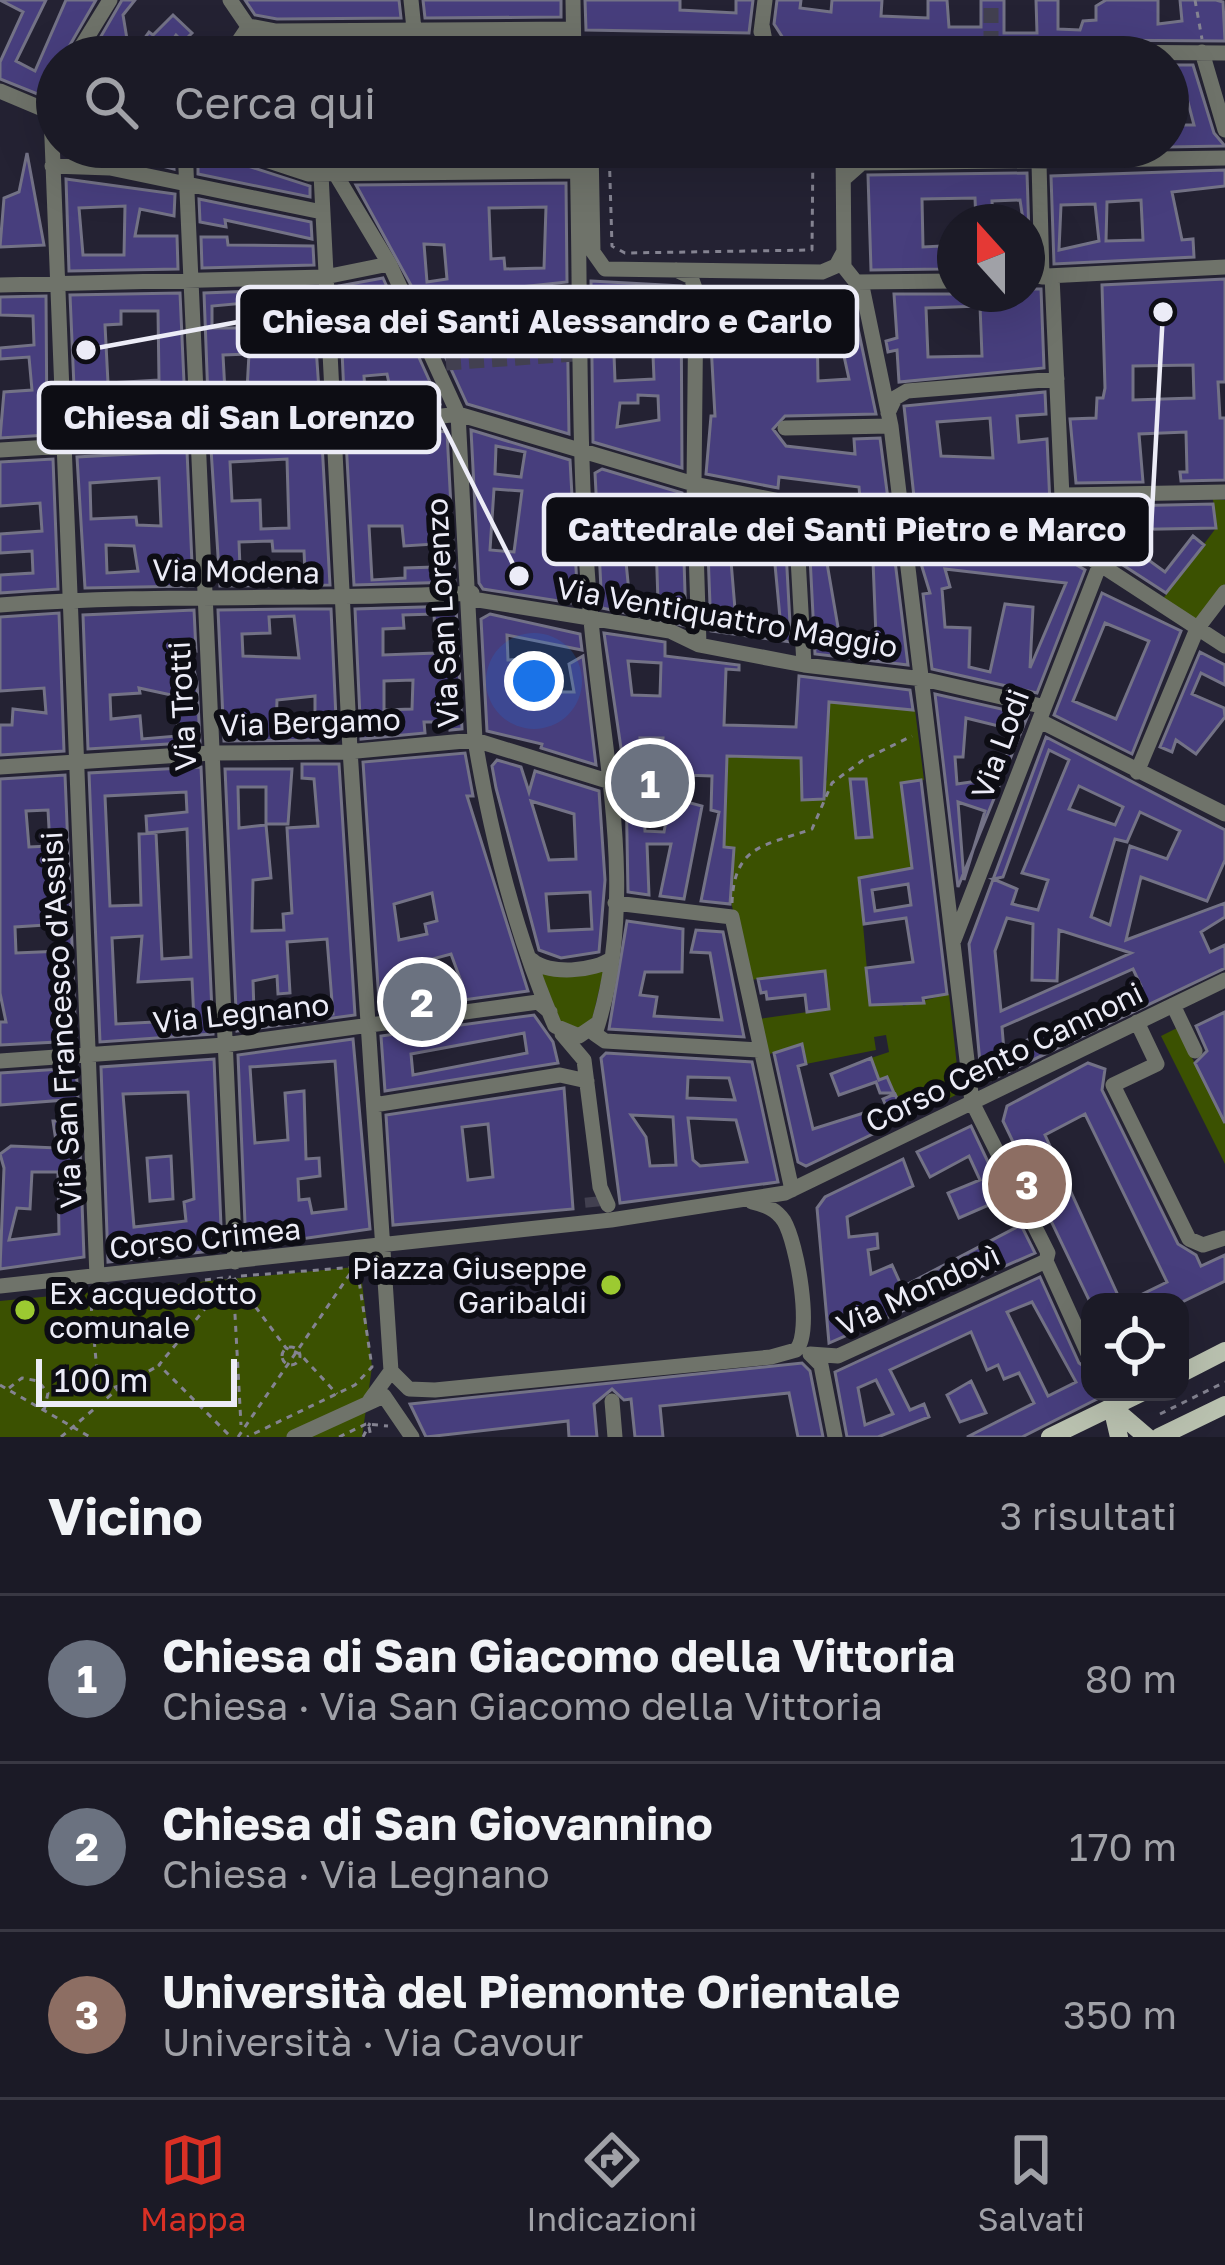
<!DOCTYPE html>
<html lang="it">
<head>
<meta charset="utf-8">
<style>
  body { margin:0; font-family:"Golos Text",sans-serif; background:#282732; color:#f1f3f6 }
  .controls { position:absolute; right:36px; bottom:36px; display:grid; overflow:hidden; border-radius:24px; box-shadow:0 12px 48px #0002 }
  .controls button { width:108px; height:108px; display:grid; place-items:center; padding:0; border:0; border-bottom:3px solid #393843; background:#1b1a26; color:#f1f3f6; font:60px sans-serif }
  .compass { position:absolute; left:937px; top:204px; width:108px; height:108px; border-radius:50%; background:#1b1a26; box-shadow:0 12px 48px #0002; rotate:339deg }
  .scale { position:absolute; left:36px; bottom:30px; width:201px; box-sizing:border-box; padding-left:12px; border:6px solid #ececf7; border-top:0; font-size:33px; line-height:42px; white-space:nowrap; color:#ececf7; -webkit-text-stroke:9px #0d0d14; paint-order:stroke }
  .you { position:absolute; left:534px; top:681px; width:42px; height:42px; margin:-30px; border:9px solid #fff; border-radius:50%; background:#1a73e8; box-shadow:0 0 0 18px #1a73e833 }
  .badge { display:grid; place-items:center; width:78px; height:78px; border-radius:50%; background:#d93025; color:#fff; font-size:39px; font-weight:700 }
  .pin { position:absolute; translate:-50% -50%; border:6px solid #fff; box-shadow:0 3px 12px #0006 }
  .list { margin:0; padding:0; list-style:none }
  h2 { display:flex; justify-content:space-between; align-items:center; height:156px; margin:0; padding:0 48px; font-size:51px }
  h2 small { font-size:39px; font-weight:400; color:#a0a1a7 }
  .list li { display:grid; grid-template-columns:78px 1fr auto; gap:36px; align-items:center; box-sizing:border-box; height:168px; padding:0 48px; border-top:3px solid #393843 }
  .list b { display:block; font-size:45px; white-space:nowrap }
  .list p { margin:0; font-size:39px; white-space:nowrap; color:#a0a1a7 }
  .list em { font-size:39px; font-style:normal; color:#a0a1a7 }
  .icon { flex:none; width:66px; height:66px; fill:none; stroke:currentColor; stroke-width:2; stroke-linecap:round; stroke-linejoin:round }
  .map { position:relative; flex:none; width:1225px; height:1437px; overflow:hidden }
  .search { position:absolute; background:#1b1a26; box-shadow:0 12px 48px #0002; left:36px; right:36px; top:36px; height:132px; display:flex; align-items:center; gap:30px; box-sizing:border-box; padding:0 42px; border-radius:66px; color:#a0a1a7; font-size:45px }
  .sheet { height:660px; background:#1b1a26 }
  nav { display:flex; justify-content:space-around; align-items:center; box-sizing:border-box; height:168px; border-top:3px solid #393843; background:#1b1a26; font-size:33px; color:#a0a1a7 }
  nav a { display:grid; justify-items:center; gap:6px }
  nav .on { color:#d93025 }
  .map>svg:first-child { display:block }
  .green { fill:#3b5101 }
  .building { fill:#473e7d; stroke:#737286; stroke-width:3; fill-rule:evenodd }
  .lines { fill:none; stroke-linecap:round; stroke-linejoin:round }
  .minor-tunnel { stroke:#424050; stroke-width:15; stroke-dasharray:15 8; stroke-linecap:butt }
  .path { stroke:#848391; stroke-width:3; stroke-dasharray:6 6; stroke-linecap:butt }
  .minor { stroke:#6f736a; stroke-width:15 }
  .major { stroke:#bac2b0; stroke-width:18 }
  .poi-dot { fill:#9cca31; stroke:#0d0d14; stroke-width:4.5 }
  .labels { text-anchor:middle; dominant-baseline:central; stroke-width:12; stroke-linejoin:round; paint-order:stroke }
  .street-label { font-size:30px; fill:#ececf7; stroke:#0d0d14 }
  .poi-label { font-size:30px; fill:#ececf7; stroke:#0d0d14; text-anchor:end }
  .leader { fill:none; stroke:#ececf7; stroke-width:4.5 }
  .callout-dot { fill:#ececf7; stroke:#0d0d14; stroke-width:4.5 }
  .callout { fill:#0d0d14; stroke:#ececf7; stroke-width:4.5 }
  .callout-label { font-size:33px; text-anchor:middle; font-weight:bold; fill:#ececf7 }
</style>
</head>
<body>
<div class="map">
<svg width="1225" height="1437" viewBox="0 0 1225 1437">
  <rect width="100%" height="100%" fill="#242233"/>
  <path class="green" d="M1213,499L1225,500V584L1196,622L1162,600L1216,528Z
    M829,702L915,710L924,780L901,784L912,868L859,879L870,1004L902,1001L903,1006L949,994L960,1093L907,1119L887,1078L879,1080L871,1058L889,1052L886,1035L874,1037L876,1050L806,1064L801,1045L766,1055L758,1019L829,1009L825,971L750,980L731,902L734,848L724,847L727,756L801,758L802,800L827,780Z
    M604,969L592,1020L579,1030L559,1020L541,973Z
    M1177,1028L1225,1123V1164L1161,1036Z
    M355,1267L361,1274L372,1367L362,1437H0V1301Z"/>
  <path class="building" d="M0,0H46L16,61L35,71L66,0H96L63,57H57V88L45,97L0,79V62L23,12Z
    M122,0H135L123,15L129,51L120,44L111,57H89Z
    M245,0H399L401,18L277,19L255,15Z
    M423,0H561V17L425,18Z
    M585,0H680V10L736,13V0H753L749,33L586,30Z
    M777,0H801L800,8L831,12L832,0H882L881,16L928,18V0H947L949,27H981V0H1004V33H1037L1036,0H1058V29L1080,30L1083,21L1096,20V6L1106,0H1158V24L1182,21L1180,0H1216L1223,2L1225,41L783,38L774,24Z
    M173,15L192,33L183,42L176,35L161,57H131L149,32L153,35Z
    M562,41V57H281L276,45Z
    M1168,65H1193L1214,133L1225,146L1168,147V125H1194L1184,87H1168Z
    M112,147H173L174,169L111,153Z
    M198,147H215L223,158L310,186V197L198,174Z
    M327,147H565V159L334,162Z
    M27,153L44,245L0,247L4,198L19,192Z
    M1225,170V186L1172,192L1182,240L1193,239L1194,257L1054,264L1051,176ZM1141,200L1143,240L1106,241L1107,202ZM1095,204L1099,241L1059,250L1061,205Z
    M1027,173L1030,265L1020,200L992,201L993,222H976L975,198L922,199L923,247L941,246L942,269L871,270L868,175Z
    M66,179L175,194L174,216L140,209L135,236H177L178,269L69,271ZM125,206L124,255H83L79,208Z
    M566,183L567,282L418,298L356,185ZM546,207L544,268L505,269L504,258L491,259L489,208ZM424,244L444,245L447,279L427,282Z
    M199,199L311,222L312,239L225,220L226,227L200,222Z
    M201,237H227L228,245L313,246L314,265L202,268Z
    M383,278L440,404L345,416L339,286ZM387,320L392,343L363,353L361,322ZM387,374L394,406H366L364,376Z
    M1225,279V382H1218L1220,418H1225V480L1181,481L1180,472H1187L1186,432L1139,434L1143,482L1076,483L1070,419L1096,418L1097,398H1103L1105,388L1102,285ZM1193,365L1194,398L1133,400V366Z
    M591,281L681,286L682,468L593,442ZM644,327L652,331L654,379L615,381L613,328ZM638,395L658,396L659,420L617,427L620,403H638Z
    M312,289L321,419L209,425L204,293ZM288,299L308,307L309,347L261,349L258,328H212V306ZM249,354L247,390L225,392L223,355Z
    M1027,289H1041L1044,368L899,382L897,350L888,352L886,341L897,338L894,294H1027ZM980,306L982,356L928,357L926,308Z
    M708,291L851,295L876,414L785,416L773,429L786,446L855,454L854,439L880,438L888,499L860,498L859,487L779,477L778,488L706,474L711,416H715ZM817,323L837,324L849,379L818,381Z
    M180,293L186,427L76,433L70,295ZM121,311H158L159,380L108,383L105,325L121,324Z
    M46,296L47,435L0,438L4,392L32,390L29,357L0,359V348L34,345L33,316L0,315V297Z
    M567,306L569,434L467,404L429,321Z
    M1045,392L1046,414L1017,416L1019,442L1047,439L1051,526L915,506L904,406ZM990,418L993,458L941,456L937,422Z
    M428,430L447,432L455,582L354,585L346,440ZM369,526H402L404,546L434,544L435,567L405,568V578L372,580Z
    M471,430L570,460L578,604L483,589L479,583ZM496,446L525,452L521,477L495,474ZM494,489L522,491L514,552L490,550Z
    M322,443L330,585L220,586L211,449ZM287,459L289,528L261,529L260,500L232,501L230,462ZM272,541L273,551H304L305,572L282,573V564L240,567L239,542Z
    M187,451L193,586L85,588L77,457ZM159,478L161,526L137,525L136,517L91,519L90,483ZM106,545L134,546L138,571L107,573Z
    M53,459L58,589L0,593V575L33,573L32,551L0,553V534L42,531L40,503L0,506V462Z
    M602,469L682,493L686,626L602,608L595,473ZM620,502L655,511L658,602H630Z
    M706,499L784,514L791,642L711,631ZM728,525L772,533L781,628L736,621Z
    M1213,504L1216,528L1107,530L1165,572L1193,536L1204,545L1166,593L1078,536L1077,507Z
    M808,518L891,529L908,665L815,654ZM822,534L856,536L873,561L876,637L839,633Z
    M924,539L1065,558L1085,570L1037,693L932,669L923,594L930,593L919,557ZM945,569L1066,583L1030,668L1033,607L1005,604L990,672L969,667L970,628L945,627L942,589L950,587Z
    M1102,593L1181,631L1132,754L1054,715ZM1105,623L1149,641L1116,719L1073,701Z
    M456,606L462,729L450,730V722H424L425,733L361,739L355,609ZM434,614L436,653L383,655V629L404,628L403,615ZM413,680L412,709L384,710V681Z
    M295,609H331L337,740L224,741L218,610ZM294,616L299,658L243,656L242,634L270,633L269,617ZM315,696V730L276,728L277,700Z
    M194,610L196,651L189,650L197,682L200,742L88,749L83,615ZM139,688L176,696L178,736L142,739L140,716L111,719L110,695L140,693Z
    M59,613L64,751L0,755V725H12L13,709L46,713L44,688L0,691V617Z
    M490,614L580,634L582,650L507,635L508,660L544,658L547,692H574L569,664L583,656L596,765L541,748L542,744L487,731L481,619Z
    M604,633L665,642V656L739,665V670L726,669L724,725L796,727L799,676L910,690L913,710L829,702L824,799L802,800L801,758L727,756L724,847L734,848L730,904L701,901L719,812L711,810L712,776L683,775L679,800L702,806L684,899L660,896L671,844H647L649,895L628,892L626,782ZM628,661L661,663L660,696L632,695ZM640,738H663L662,751L672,752L671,778L661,776L660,810L668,811L664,832L645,831Z
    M1200,652L1225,665V685L1201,673L1192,694L1224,708L1225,717L1196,754L1176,740L1172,752L1160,747Z
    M935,694L1028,715L958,887ZM966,718L1015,730L1004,764L993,760L985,780L957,784L955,757H963ZM958,802L985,811L964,880Z
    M1046,737L1225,830V860L1207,901L1141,877L1126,940L1225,903V917L1201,932L1210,952L1225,945V968L991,1080L981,1074L969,944ZM1049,750L1069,760L1022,873L1048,880L1038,910L1012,904L1017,889L993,879L1003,877ZM1079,786L1123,807L1115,825L1069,809ZM1140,812L1180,831L1167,859L1130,846L1110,925L1091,917L1115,839L1127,842ZM1007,918L1033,924L1032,980L1057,981L1059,930L1131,953L1001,1011L995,951ZM1133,969L1141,986L1004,1051L1002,1027Z
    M465,753L473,796H467L528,991L391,1010L389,1000L379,1001L363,762ZM432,893L437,921L425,924L427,934L399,940L394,904ZM451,954L462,984L398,996L395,969Z
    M497,760L521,767L529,792L535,771L599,791L605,880L599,952L561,958L539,950L496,788L492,766ZM531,801L574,814L576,859L549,860ZM590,892L592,929L549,931L546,894Z
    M302,764H339L355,1015L237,1031L225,769H292L288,824H266V787H238L239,828L266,825L271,878L253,880L252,931L284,930L283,914L292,913L287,828L318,826L314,779L302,778ZM327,939L333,1014L254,1012L253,981L277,976L278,994L290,993L287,942Z
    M201,767L213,1034L100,1042L89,773ZM186,792L187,812L146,816L147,833L187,829L191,957L162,959L156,833L139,834L141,905L110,906L105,796ZM142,936L138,982L192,979L194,1020L116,1024L112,938Z
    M65,775L76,1041L0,1045V1022H6L0,993V779ZM48,810L50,846L29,847L26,811ZM61,924L62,951L16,953L15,927Z
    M850,779H866L872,837L856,838Z
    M921,780L947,994L923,998L924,1003L870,1005L866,968L913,962L906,918L864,924L859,878L912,868L901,783ZM908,884L911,905L875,911L872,890Z
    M627,921L683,929L682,972H645L640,995L657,997L654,1016L722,1020L710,953L691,952L696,930L723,932L744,1037L609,1029Z
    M825,971L829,1009L807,1012L805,995L767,999L766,992L761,993L758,979Z
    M1225,1012V1123L1195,1063L1207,1051L1196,1026Z
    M534,1015L553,1042L558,1063L385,1091L381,1036ZM524,1033L527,1053L413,1075L411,1054Z
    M353,1039L370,1229L246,1247L238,1055ZM335,1061L346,1209L312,1213L309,1199L299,1200L298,1179L320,1176L319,1158L306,1159L304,1091L285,1093L288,1140L255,1143L250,1067Z
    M802,1044L806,1064L798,1066L813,1129L886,1106L883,1099L895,1094L906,1118L806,1166L798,1162L774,1053Z
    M606,1053L752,1062L778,1182L620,1203L601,1058ZM688,1077L729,1078L735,1100L687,1098ZM631,1115L673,1117L676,1165L650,1166L646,1137ZM688,1118L736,1120L747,1162L700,1166L693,1160Z
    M871,1058L879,1080L887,1077L894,1093H880L876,1082L839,1095L831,1074Z
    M214,1059L222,1250L108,1262L101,1067ZM188,1092L194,1199L184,1202L186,1221L134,1227L123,1094Z
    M1088,1063L1105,1069L1102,1090L1178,1244L1196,1255L1201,1266L1225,1255V1281L1182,1302H1126L1167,1282L1085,1114L1045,1135L1121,1302H1090L1003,1121L1007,1106Z
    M76,1068L78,1099L0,1105V1073Z
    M564,1088L573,1209L393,1225L386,1115ZM488,1124L493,1177L468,1180L462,1127Z
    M53,1121H79L84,1257L0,1269L4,1168L0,1154L11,1146L57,1148ZM32,1172H58L59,1234L9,1240L17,1208L30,1209Z
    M971,1126L1005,1198L959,1218L948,1193L980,1180L969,1156L930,1177L917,1152Z
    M171,1156L173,1199L150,1201L147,1158Z
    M903,1159L913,1186L847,1217L849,1237L877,1234L878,1248L868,1250L871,1274L892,1265L902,1287L1021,1225L1035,1253L829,1343L817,1208L825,1197Z
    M1040,1277L1079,1363L1089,1370L1090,1392H1111L1022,1437H967L1034,1403L1019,1373L1004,1379L998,1365L987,1370L971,1332L890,1370L910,1410L924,1404L929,1417L878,1437H847L835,1372ZM1032,1302L1076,1382L1048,1396L1007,1312ZM876,1380L893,1414L865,1425L858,1388Z
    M802,1363L810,1371L823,1437H798L789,1393L660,1406L663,1437H635L631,1399L624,1400L612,1389L594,1404L597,1437H569L568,1421L426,1437L410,1404Z
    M971,1381L986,1413L960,1422L947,1395Z"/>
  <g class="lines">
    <path class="minor-tunnel" d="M991,46V0
      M446,363L574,354
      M592,1197L593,1207"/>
    <path class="path" d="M1195,0L1202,39
      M609,147L612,246L625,253L812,250L813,147
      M732,903C734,845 764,846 812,829L832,783L863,760L912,736
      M241,1276L357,1267L372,1367L355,1385L247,1437
      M230,1278L159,1365L231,1437
      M233,1278L241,1425
      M234,1278L286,1348L300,1354L337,1394
      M205,1280L231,1277
      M90,1293L98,1383L109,1389L128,1383
      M282 1356a9 9 0 1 1 18 0a9 9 0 1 1-18 0Z
      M128,1383L156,1367
      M0,1385L90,1437
      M9,1388L22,1378L38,1381L48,1393L44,1411
      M1160,1414L1225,1382
      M369,1427L371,1437
      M61,1437L119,1388
      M238,1437L354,1268
      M339,1437L366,1424L388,1426
      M363,1437L370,1423"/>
    <path class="minor" d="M230,0L269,57
      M411,0L414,29
      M573,0L574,57
      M762,25L765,41L780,50L1225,53
      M249,26L276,31L573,29
      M761,32L765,0
      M1202,52L1225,130
      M75,57L110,0
      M228,57L249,26
      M601,57H721
      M0,91L57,115
      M57,100L51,114L97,1277
      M185,147L235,1262
      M227,147L308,174L577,171
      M313,147L327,174
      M577,147C581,304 577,462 591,620C603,757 640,899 595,1034L605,1041L759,1050
      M591,147L593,252L605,269L822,272L836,266L843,253
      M843,147L844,267L863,291L891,426L972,1102L1048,1253L1046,1261L1090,1358
      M1039,163L1042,277
      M52,166L110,168L322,212
      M321,174L350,750L391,1371L370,1400
      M336,175L390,265L458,414L475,740C491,837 516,936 555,1026L579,1036L598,1023
      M845,178L862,163L1225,158
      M676,270L691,277L696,291L694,484L699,645
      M1052,276L1064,541
      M1027,277L1225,267
      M856,282L955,281
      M0,285L325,277L389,264
      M410,311L577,293
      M888,413L895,398L907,391L1057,379
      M785,428L891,426
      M0,450L334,430L458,414L694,484L795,504L1064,541L1225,646
      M1065,495L1225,492
      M795,504L804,665
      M472,599L670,631L699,645L804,665L923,679L1041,706
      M0,605C158,593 314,601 472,593
      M1040,721L1225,814
      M0,767L212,753L346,752L475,740L614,783
      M1137,772L1197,629L1225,592
      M615,903L732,917L792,1190
      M954,940L1100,564
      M532,960C548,975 595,972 612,958
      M1173,1005L1195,1051
      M1137,1022L1157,1064L1113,1085L1189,1239L1203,1245L1225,1238
      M562,1034L584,1060L600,1187L608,1205
      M0,1061L224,1045L538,1002L550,1012
      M374,1105L560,1075L587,1081
      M0,1286L611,1220L785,1193L1225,980
      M810,1354L838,1356L1046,1261
      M810,1354L821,1365L835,1437
      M391,1371L409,1389L435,1390L771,1357L796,1350C813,1333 797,1243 784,1221C776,1209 765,1205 752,1202
      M612,1401L615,1437
      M294,1437L384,1396L412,1437"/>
    <path class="major" d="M1180,1374L1225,1351
      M1112,1407L1147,1437
      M1112,1407L1119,1437
      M1050,1437L1143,1392
      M1159,1437L1225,1405"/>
  </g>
  <g class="poi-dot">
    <circle cx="611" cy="1285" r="12"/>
    <circle cx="25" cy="1310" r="12"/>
  </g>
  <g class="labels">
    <g class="street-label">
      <text transform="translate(236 571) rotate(1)">Via Modena</text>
      <text transform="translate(442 613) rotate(-93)">Via San Lorenzo</text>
      <text transform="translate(727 617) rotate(10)">Via Ventiquattro Maggio</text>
      <text transform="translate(182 706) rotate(-93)">Via Trotti</text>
      <text transform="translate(310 722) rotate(-2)">Via Bergamo</text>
      <text transform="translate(1000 744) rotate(-70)">Via Lodi</text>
      <text transform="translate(241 1013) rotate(-6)">Via Legnano</text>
      <text transform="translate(61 1020) rotate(-93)">Via San Francesco d'Assisi</text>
      <text transform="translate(1004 1057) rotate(-26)">Corso Cento Cannoni</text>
      <text transform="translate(205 1238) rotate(-6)">Corso Crimea</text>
      <text transform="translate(918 1290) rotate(-25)">Via Mondovì</text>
    </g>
    <g class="poi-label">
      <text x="587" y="1268">Piazza Giuseppe<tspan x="587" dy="34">Garibaldi</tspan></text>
      <text x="49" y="1293" text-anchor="start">Ex acquedotto<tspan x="49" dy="34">comunale</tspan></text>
    </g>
  </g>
  <path class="leader" d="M86 350L238 322M519 576L439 417M1163 312L1151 530"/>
  <g class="callout-dot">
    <circle cx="86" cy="350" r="12"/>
    <circle cx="519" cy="576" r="12"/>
    <circle cx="1163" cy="312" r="12"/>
  </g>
  <g class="callout">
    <rect x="238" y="287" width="619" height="69" rx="12"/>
    <rect x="39" y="383" width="400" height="69" rx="12"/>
    <rect x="544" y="495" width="607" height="69" rx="12"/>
  </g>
  <g class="callout-label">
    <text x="547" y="333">Chiesa dei Santi Alessandro e Carlo</text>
    <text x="239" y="429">Chiesa di San Lorenzo</text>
    <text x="847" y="541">Cattedrale dei Santi Pietro e Marco</text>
  </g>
</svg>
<div class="controls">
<button><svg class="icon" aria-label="locate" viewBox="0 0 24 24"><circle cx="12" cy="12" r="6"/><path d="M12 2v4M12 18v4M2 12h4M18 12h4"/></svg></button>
</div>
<svg class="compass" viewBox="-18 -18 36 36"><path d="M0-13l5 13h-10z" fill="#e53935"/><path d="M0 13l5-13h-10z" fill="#a0a1a7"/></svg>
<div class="scale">100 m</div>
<div class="you"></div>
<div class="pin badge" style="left:650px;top:783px;background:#6b7280">1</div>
<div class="pin badge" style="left:422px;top:1002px;background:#6b7280">2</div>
<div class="pin badge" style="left:1027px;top:1184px;background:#8d6e63">3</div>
<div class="search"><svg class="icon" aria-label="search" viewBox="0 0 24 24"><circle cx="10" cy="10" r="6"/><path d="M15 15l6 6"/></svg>Cerca qui</div>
</div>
<section class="sheet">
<h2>Vicino<small>3 risultati</small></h2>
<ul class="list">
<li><span class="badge" style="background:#6b7280">1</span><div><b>Chiesa di San Giacomo della Vittoria</b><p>Chiesa · Via San Giacomo della Vittoria</p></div><em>80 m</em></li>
<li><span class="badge" style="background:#6b7280">2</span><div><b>Chiesa di San Giovannino</b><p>Chiesa · Via Legnano</p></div><em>170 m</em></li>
<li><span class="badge" style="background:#8d6e63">3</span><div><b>Università del Piemonte Orientale</b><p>Università · Via Cavour</p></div><em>350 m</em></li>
</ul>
</section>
<nav>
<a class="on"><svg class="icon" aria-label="map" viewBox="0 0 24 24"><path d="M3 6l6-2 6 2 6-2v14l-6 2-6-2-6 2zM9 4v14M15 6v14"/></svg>Mappa</a>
<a><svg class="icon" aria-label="directions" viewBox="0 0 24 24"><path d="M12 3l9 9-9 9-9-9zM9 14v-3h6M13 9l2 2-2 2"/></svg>Indicazioni</a>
<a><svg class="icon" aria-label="saved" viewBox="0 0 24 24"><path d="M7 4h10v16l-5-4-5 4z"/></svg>Salvati</a>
</nav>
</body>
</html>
